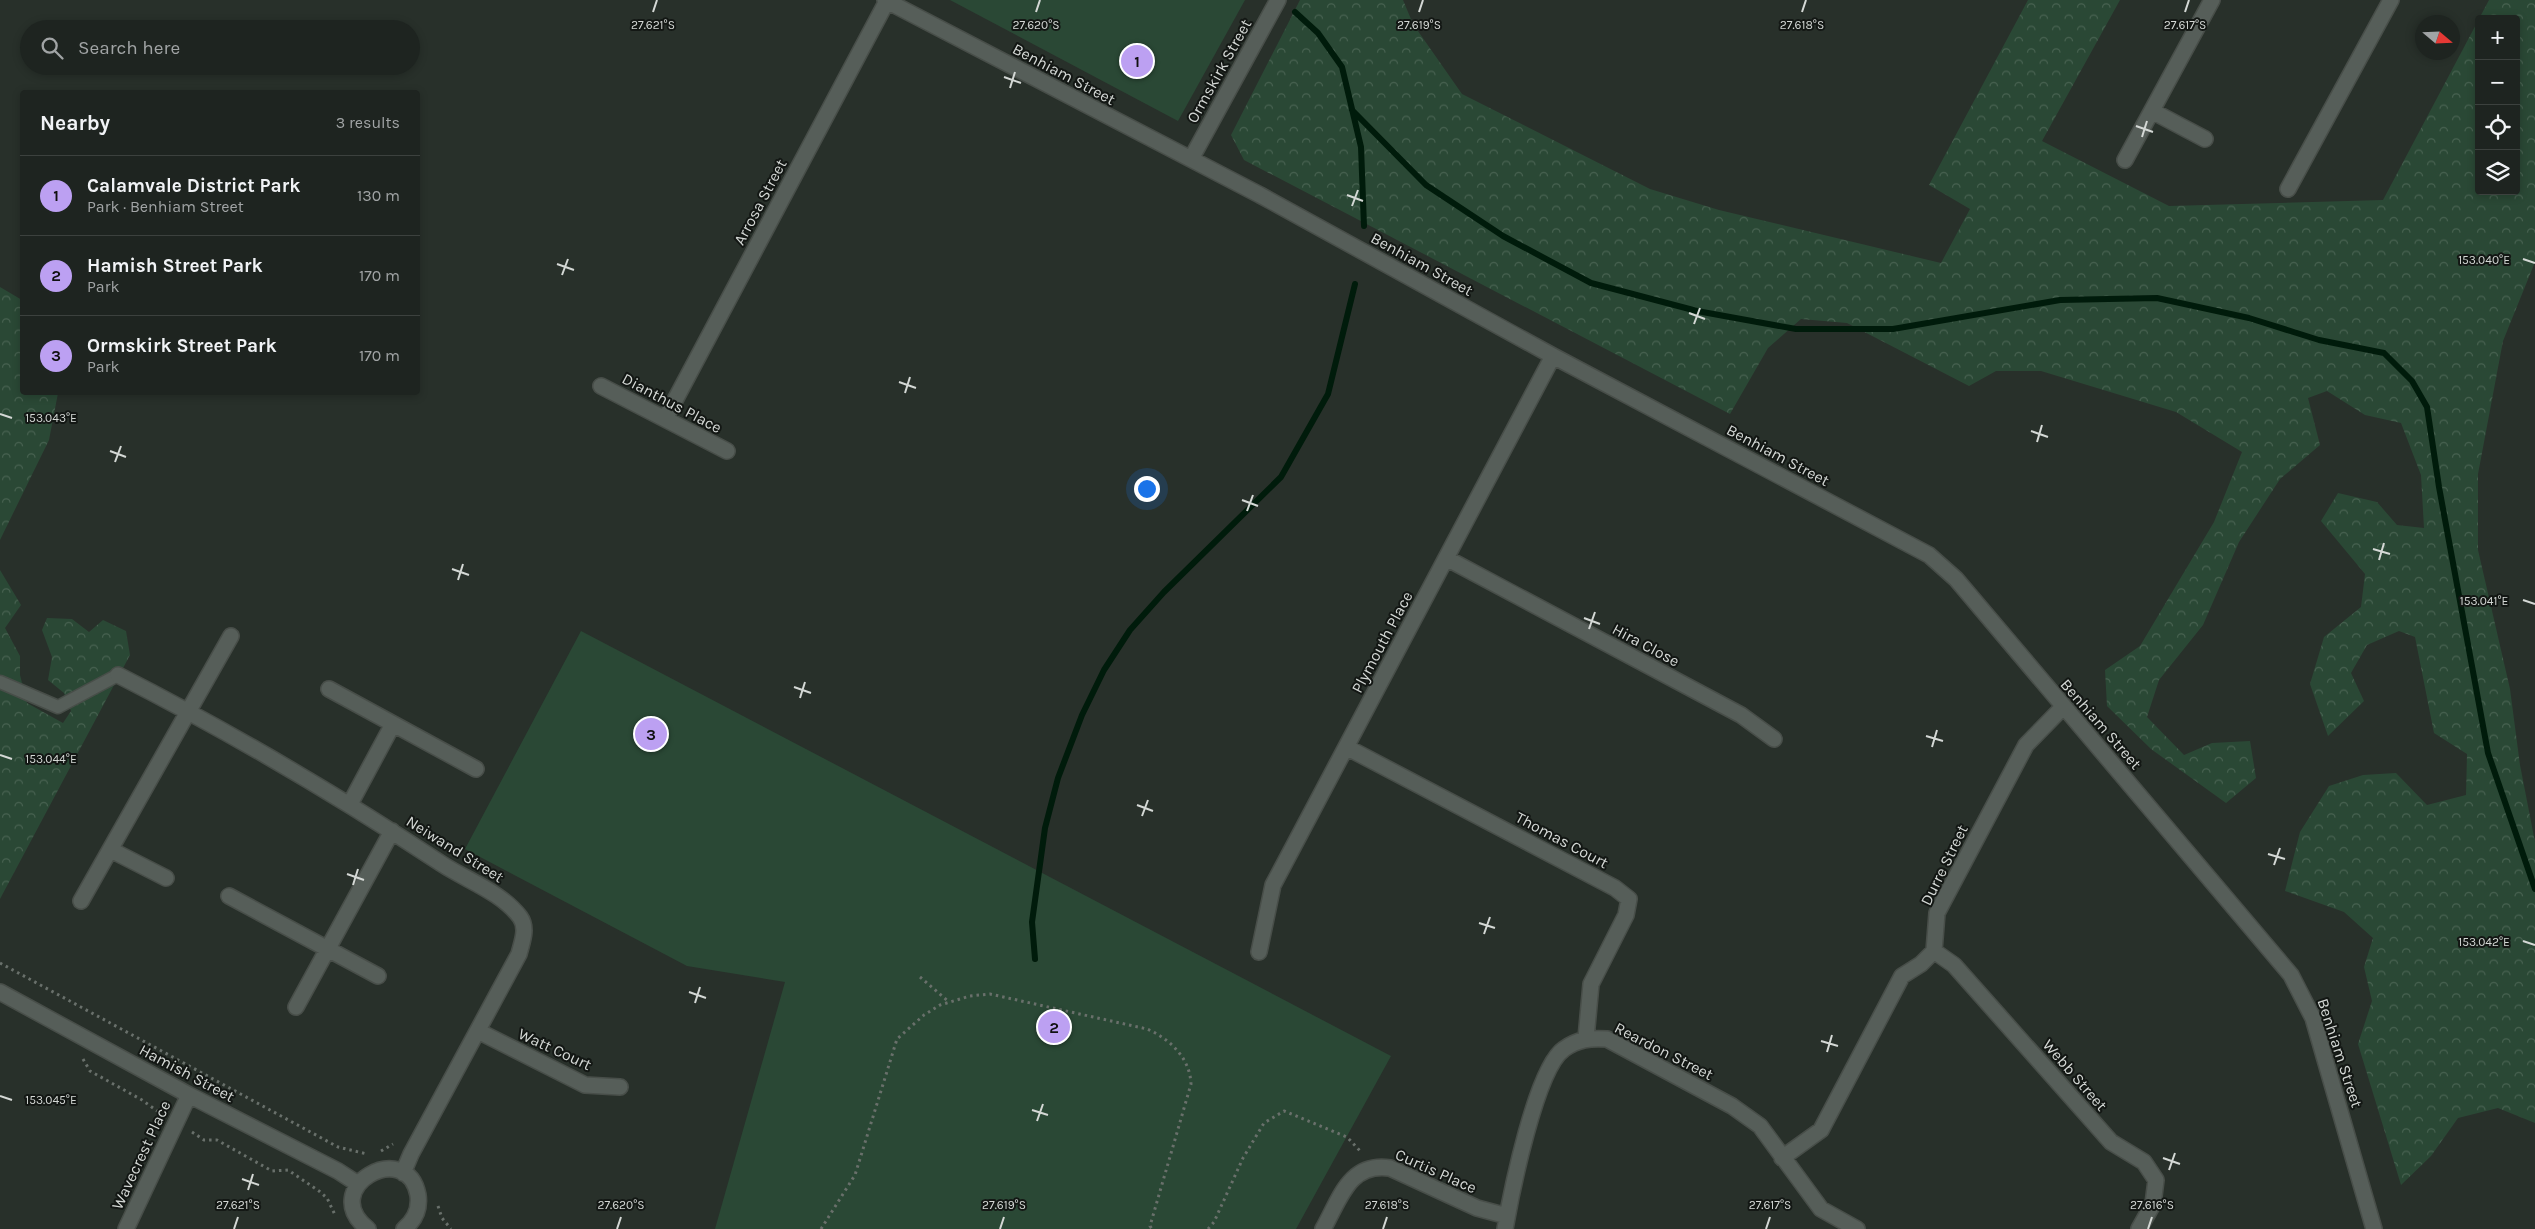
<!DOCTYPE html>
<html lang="en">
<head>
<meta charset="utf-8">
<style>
  body { margin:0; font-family:Karla,sans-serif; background:#262c29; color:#f1f3f6 }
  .controls { position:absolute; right:15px; top:15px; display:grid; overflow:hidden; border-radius:5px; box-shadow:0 2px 8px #0003 }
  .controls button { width:45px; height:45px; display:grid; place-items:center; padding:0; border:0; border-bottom:1px solid #3c413e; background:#1e2420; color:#f1f3f6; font:25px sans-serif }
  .compass { position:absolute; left:2415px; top:15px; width:45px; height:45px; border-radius:50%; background:#1e2420; box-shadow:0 2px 8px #0003; rotate:109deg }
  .you { position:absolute; left:1146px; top:488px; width:18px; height:18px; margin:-12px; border:4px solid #fff; border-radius:50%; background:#1a73e8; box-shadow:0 0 0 8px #1a73e833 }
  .badge { display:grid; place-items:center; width:32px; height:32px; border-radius:50%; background:#bca0f2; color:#111; font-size:16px; font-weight:700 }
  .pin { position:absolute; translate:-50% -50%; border:2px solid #fff; box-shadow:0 1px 5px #0006 }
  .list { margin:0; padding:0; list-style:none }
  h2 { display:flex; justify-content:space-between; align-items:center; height:65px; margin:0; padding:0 20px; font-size:21px }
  h2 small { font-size:16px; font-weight:400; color:#a1a4a5 }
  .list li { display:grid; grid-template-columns:32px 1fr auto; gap:15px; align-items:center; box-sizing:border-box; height:80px; padding:0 20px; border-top:1px solid #3c413e }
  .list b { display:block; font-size:19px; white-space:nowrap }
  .list p { margin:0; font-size:16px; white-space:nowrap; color:#a1a4a5 }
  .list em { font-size:16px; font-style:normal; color:#a1a4a5 }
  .icon { flex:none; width:28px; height:28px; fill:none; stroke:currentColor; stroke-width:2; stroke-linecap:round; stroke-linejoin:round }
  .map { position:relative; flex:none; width:2535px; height:1229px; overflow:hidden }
  .search { position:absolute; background:#1e2420; box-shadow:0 2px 8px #0003; left:20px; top:20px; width:400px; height:55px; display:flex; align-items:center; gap:12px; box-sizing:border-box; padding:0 18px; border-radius:28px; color:#a1a4a5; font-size:19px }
  .panel { position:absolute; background:#1e2420; box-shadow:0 2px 8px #0003; left:20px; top:90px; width:400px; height:305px; border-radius:5px }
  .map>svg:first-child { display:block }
  .forest { fill:url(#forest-crowns); fill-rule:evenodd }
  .park { fill:#2a4835 }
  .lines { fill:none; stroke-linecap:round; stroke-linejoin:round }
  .stream { stroke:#001b0b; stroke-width:6 }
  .lane-casing { stroke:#484e49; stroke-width:15 }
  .street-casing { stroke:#484e49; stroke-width:18 }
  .path { stroke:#69706b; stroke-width:3; stroke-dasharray:2.5 4; stroke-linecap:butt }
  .lane { stroke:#565e59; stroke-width:12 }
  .street { stroke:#565e59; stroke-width:15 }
  .ticks { fill:none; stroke:#d4d8d5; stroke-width:2 }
  .labels { text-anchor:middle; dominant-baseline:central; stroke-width:4; stroke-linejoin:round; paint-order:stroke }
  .street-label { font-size:16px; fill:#d4d8d5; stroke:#131714 }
  .ticks-label { font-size:12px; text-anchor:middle; fill:#d4d8d5; stroke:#131714; stroke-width:4; stroke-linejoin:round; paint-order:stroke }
</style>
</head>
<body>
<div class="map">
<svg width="2535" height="1229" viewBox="0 0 2535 1229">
  <defs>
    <pattern id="forest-crowns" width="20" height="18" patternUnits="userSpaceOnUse" patternTransform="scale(1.25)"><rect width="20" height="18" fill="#2a4835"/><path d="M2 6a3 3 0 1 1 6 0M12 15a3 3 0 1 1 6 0" fill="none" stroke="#486251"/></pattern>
  </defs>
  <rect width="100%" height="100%" fill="#28302a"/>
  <path class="forest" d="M1300,0H1403L1413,24L1462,94L1650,189L1719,210L1941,263L1970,209L1929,185L2028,0H2120L2042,141L2169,206L2383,200L2489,0H2535V262L2503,341L2478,474V550L2510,689L2520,765L2535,842V1123L2498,1108L2458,1118L2431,1156L2401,1185L2358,1044L2372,1001L2364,967L2373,938L2344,912L2285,891L2300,832L2329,786L2363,775L2396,773L2427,805L2466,795L2467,754L2434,733L2415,637L2399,631L2367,645L2351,673L2364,701L2328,736L2310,684L2324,637L2361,607L2365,574L2321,521L2338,493L2377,502L2397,525L2424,528L2421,475L2401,423L2365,415L2327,391L2308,398L2320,445L2280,479L2239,542L2203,625L2159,680L2147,717L2184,755L2212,743L2250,741L2256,778L2226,803L2151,749L2107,706L2105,670L2140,646L2214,522L2242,452L2176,412L2041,371H1996L1969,386L1847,323L1801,319L1768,348L1730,414L1244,160L1231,135ZM2479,19H2516V191H2479Z
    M0,287L22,300V392L58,393L49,440L0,540Z
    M0,570L21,605L5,628L20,656V675L27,703L63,723L71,711L64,693L48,680L52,657L42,630L47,618L72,619L89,632L103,620L126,631L130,655L0,899Z"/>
  <path class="park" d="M950,0H1245L1178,121Z
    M581,631L1391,1056L1296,1229H715L785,982L687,966L465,849Z"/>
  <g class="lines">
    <path class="stream" d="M1295,12L1318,33L1342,67L1361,147L1364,226
      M1352,110L1426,185L1503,236L1591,283L1697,311L1796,329H1893L2060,300L2157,298L2249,318L2319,340L2384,353L2412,381L2427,407L2439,487L2488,753L2535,889
      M1035,959L1032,922L1045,828L1058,778L1082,715L1104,670L1130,630L1164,592L1281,477L1328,394L1355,284"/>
    <defs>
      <path id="lane" d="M0,682L58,707L118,675"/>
      <path id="street" d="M885,0L1260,195L1553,356L1929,555L1956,579L2291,975L2313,1018L2374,1229
        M2152,111L2205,139
        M1191,159L1278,0
        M2125,160L2212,0
        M2288,189L2391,0
        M601,386L727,451
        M665,419L887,1
        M1446,558L1741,715L1774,739
        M118,675C230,732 337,795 442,864C468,881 501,892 520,917C528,928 522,942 519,954L411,1154L403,1173
        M329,689L476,769
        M1346,747L1615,888L1629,899L1626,915L1591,984L1586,1038
        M350,804L393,724
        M111,850L166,878
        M229,896L378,976
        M81,901L231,636
        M1934,951L1954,965L2111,1142L2144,1162L2156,1180L2153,1204L2139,1229
        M1259,952L1273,885L1553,356
        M0,992L189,1095L338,1171L358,1184
        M296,1007L392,831
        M478,1031L585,1085L620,1087
        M1782,1158L1821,1130L1902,976L1921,964L1934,951L1937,913L2026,745L2063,707
        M126,1229L189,1095
        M368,1229C316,1188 407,1137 418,1195C420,1209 415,1220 404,1229
        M1323,1229C1340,1199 1349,1162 1390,1168L1477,1208L1507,1216
        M1505,1229C1511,1194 1536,1068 1564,1049C1578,1039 1590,1038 1607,1039L1732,1106L1760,1126L1821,1209L1857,1229"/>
    </defs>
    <use href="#lane" class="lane-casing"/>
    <use href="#street" class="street-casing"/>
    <path class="path" d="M0,963L338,1147L367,1154
      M920,977L949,1002
      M83,1059L90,1071L142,1100L160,1113
      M192,1132L204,1140H217L272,1171L288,1170L319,1191L327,1198L335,1215
      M381,1151L393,1144
      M438,1206L442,1218L451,1229
      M821,1229L855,1175L897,1039L924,1015L940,1005L970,996L990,994L1147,1029C1170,1039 1190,1058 1191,1084L1150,1226L1152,1229
      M1208,1229L1214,1222L1243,1158L1264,1123L1284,1111L1347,1137L1362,1153"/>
    <use href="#lane" class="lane"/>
    <use href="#street" class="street"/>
  </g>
  <path class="ticks" d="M653,12L657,0M1036,12L1040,0M1419,12L1423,0M1802,12L1806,0M2185,12L2189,0M1004,77L1021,83M1010,88L1015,72M2136,126L2153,132M2142,137L2147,121M1347,195L1363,201M1352,206L1358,190M2523,259L2535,263M557,264L574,270M562,275L568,259M1689,313L1705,319M1694,324L1700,308M899,382L916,388M905,393L910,377M0,414L12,418M2031,431L2048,437M2037,442L2042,425M110,451L126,457M115,462L121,446M1242,500L1258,506M1247,511L1253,495M2373,549L2390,554M2379,560L2384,543M452,569L469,575M458,580L463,564M2523,600L2535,604M1584,618L1600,624M1589,629L1595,612M794,687L811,693M800,698L805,682M1926,736L1943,741M1932,747L1937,730M0,755L12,759M1137,805L1153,811M1142,816L1148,800M2268,854L2285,859M2274,865L2280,848M347,874L364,880M353,885L358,869M1479,923L1495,928M1484,934L1490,917M2523,941L2535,945M689,992L706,998M695,1003L700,987M1821,1041L1838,1046M1827,1052L1832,1035M0,1096L12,1100M1032,1110L1048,1115M1037,1121L1043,1104M2163,1158L2180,1164M2169,1170L2175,1153M242,1179L259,1185M248,1190L253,1174M234,1229L238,1217M617,1229L621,1217M1000,1229L1004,1217M1383,1229L1387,1217M1766,1229L1770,1217M2148,1229L2152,1217"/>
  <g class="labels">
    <g class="street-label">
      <text transform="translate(1219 71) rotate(-61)">Ormskirk Street</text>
      <text transform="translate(1064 74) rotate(28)">Benhiam Street</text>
      <text transform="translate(760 202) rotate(-62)">Arrosa Street</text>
      <text transform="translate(1422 264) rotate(29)">Benhiam Street</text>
      <text transform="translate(672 403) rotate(28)">Dianthus Place</text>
      <text transform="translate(1778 455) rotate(28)">Benhiam Street</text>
      <text transform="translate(1382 642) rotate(-62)">Plymouth Place</text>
      <text transform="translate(1646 645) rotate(28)">Hira Close</text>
      <text transform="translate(2101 724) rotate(49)">Benhiam Street</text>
      <text transform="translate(1562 840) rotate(28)">Thomas Court</text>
      <text transform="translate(455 849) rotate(32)">Neiwand Street</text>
      <text transform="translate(1944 865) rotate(-64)">Durre Street</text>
      <text transform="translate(555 1049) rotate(25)">Watt Court</text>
      <text transform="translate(1664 1051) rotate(27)">Reardon Street</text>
      <text transform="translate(2340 1053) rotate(72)">Benhiam Street</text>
      <text transform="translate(187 1073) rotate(28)">Hamish Street</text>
      <text transform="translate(2075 1075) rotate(49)">Webb Street</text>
      <text transform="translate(141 1155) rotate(-65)">Wavecrest Place</text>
      <text transform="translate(1436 1171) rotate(24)">Curtis Place</text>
    </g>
  </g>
  <g class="ticks-label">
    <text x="653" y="29">27.621°S</text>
    <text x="1036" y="29">27.620°S</text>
    <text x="1419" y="29">27.619°S</text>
    <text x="1802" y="29">27.618°S</text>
    <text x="2185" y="29">27.617°S</text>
    <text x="2484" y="264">153.040°E</text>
    <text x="51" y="422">153.043°E</text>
    <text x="2484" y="605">153.041°E</text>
    <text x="51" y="763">153.044°E</text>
    <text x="2484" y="946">153.042°E</text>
    <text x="51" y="1104">153.045°E</text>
    <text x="238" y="1209">27.621°S</text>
    <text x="621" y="1209">27.620°S</text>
    <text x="1004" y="1209">27.619°S</text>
    <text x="1387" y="1209">27.618°S</text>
    <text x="1770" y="1209">27.617°S</text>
    <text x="2152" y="1209">27.616°S</text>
  </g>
</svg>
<div class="controls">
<button>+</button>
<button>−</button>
<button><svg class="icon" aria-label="locate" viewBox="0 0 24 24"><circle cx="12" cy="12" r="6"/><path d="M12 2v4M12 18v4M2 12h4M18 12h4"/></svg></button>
<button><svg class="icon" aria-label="layers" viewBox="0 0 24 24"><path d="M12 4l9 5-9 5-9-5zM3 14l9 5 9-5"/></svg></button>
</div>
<svg class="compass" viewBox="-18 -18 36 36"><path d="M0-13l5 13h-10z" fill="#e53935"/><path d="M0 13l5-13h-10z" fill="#a1a4a5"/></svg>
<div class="you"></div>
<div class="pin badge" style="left:1137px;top:61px">1</div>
<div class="pin badge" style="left:1054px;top:1027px">2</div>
<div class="pin badge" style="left:651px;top:734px">3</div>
<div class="search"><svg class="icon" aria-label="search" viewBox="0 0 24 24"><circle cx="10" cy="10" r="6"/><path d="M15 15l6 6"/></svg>Search here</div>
<section class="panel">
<h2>Nearby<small>3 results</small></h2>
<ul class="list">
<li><span class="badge">1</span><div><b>Calamvale District Park</b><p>Park · Benhiam Street</p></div><em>130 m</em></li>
<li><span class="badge">2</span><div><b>Hamish Street Park</b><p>Park</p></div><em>170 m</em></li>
<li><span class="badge">3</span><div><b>Ormskirk Street Park</b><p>Park</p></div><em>170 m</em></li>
</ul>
</section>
</div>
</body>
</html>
